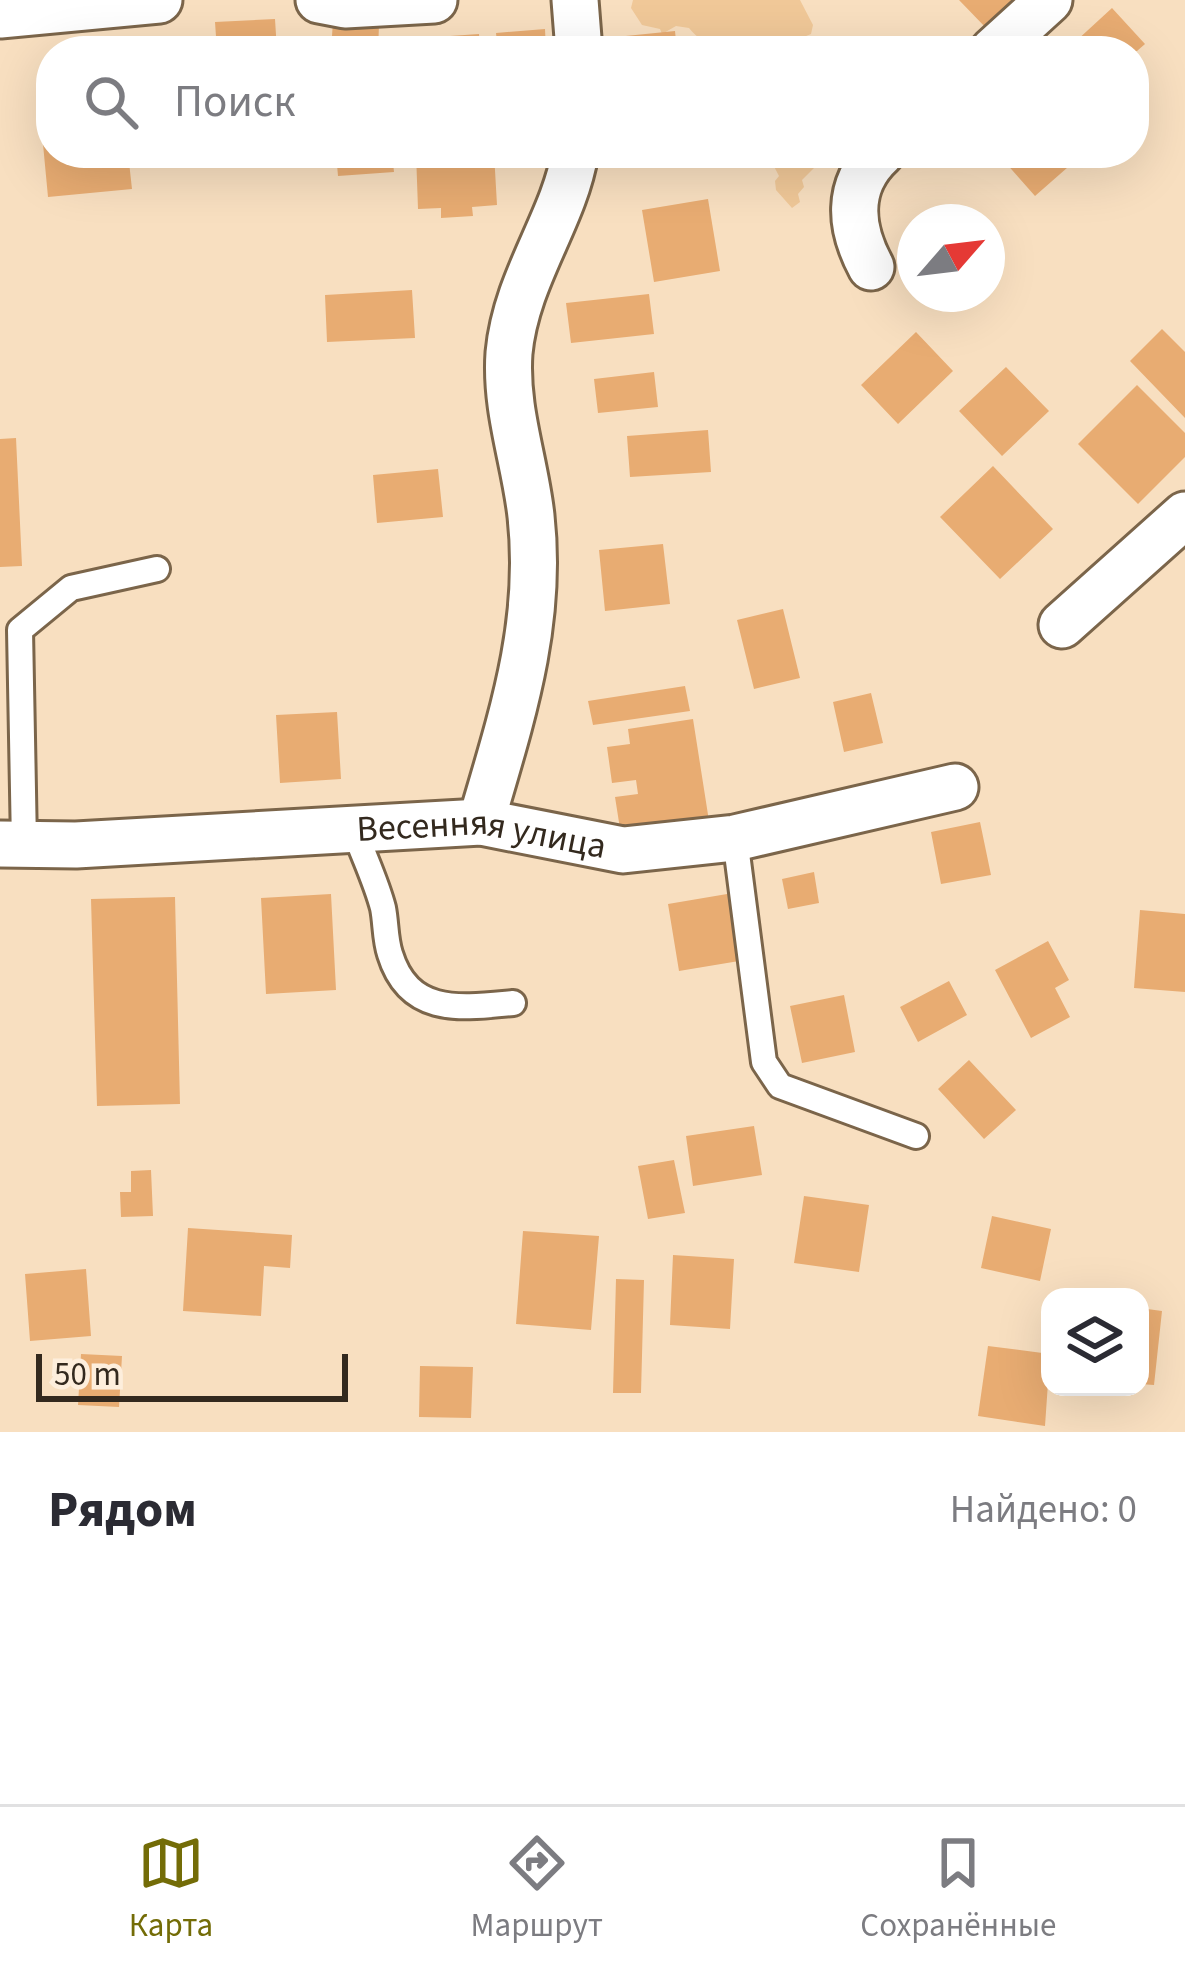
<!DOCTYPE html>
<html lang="ru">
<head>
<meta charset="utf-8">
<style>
  body { margin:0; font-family:"Source Sans 3",sans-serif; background:#f2f2f3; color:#2b2b33 }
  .controls { position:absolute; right:36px; bottom:36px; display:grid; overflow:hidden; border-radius:24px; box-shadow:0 12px 48px #0002 }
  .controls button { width:108px; height:108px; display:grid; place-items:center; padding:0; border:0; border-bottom:3px solid #e1e1e2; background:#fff; color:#2b2b33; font:60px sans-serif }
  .compass { position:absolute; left:897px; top:204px; width:108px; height:108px; border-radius:50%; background:#fff; box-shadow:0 12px 48px #0002; rotate:62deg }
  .scale { position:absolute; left:36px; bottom:30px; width:312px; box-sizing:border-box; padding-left:12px; border:6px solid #33291e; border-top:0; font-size:33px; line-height:42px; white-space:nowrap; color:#33291e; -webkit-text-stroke:9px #fdeedc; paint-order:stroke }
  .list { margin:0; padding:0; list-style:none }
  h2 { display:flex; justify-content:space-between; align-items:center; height:156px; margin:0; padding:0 48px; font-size:51px }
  h2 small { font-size:39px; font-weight:400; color:#7c7c81 }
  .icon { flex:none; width:66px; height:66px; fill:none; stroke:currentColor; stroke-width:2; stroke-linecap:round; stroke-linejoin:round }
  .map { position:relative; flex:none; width:1185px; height:1432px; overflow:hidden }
  .search { position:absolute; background:#fff; box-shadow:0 12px 48px #0002; left:36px; right:36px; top:36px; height:132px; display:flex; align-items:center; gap:30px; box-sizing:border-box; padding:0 42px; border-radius:48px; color:#7c7c81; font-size:45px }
  .sheet { height:372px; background:#fff }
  nav { display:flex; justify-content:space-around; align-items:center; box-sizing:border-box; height:168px; border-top:3px solid #e1e1e2; background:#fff; font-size:33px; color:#7c7c81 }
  nav a { display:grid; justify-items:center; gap:6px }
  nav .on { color:#736c07 }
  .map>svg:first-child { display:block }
  .green { fill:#f0c898 }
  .building { fill:#e8ac72 }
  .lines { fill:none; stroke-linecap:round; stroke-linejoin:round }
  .lane-casing { stroke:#7b654a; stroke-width:30 }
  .street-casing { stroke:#7b654a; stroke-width:51 }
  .lane { stroke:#fff; stroke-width:24 }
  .street { stroke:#fff; stroke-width:45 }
  .labels { text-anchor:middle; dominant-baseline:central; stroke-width:12; stroke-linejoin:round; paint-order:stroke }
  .street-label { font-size:36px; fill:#33291e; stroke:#fdeedc }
</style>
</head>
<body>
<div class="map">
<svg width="1185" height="1432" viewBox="0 0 1185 1432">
  <rect width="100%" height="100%" fill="#f8dfc0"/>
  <path class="green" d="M633,0H800L813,25L811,34L799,39L800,51C758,51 717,62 689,28L676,26L662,34L660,29L642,25L631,8Z
    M767,153H829L802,180L804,187L798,194L800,202L792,208L776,190L775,181L779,176Z"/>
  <path class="building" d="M959,0H1011L1015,4L988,30Z
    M1112,8L1145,44L1137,51H1082L1075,42Z
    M275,19L277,51H217L215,22Z
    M333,21L379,25L378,51H331Z
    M545,29L546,51H498L496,33Z
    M675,31L677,51H608L606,38Z
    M479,34L480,51H422L421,38Z
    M51,143V153H128L132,189L48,197L43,144Z
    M336,153H392L394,172L338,176Z
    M416,153H494L497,205L472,207L473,216L441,218V208L418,209Z
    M997,153H1084L1035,196Z
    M708,199L720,271L654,282L642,210Z
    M412,290L415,338L327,342L325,295Z
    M649,294L654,334L571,343L566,303Z
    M1162,329L1185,352V418L1130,361Z
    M916,332L953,371L898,424L861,385Z
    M1006,367L1049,411L1002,456L959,411Z
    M654,372L658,407L598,413L594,379Z
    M1137,385L1185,433V457L1138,504L1078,444Z
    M708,430L711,472L630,477L627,436Z
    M16,438L22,566L0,567V439Z
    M993,466L1053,529L1000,579L940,517Z
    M438,469L443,517L377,523L373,475Z
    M663,544L670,604L605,611L599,550Z
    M783,609L800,678L754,689L737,620Z
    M685,686L690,711L593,725L588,701Z
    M871,693L883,743L844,752L833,702Z
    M337,712L341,779L280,783L276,715Z
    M693,719L709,821L621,835L615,797L638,794L636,780L612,783L607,747L630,744L628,729Z
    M980,822L991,875L941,884L931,832Z
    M814,872L819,903L788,909L782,879Z
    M733,893L745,960L679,971L668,904Z
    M331,894L336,990L266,994L261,898Z
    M175,897L180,1104L97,1106L91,899Z
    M1140,910L1185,914V992L1134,988Z
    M1048,941L1069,980L1055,988L1070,1017L1031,1038L995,970Z
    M949,981L967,1015L918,1042L900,1007Z
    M844,995L855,1052L802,1063L790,1006Z
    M969,1060L1016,1110L984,1139L938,1089Z
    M754,1126L762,1175L693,1186L686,1136Z
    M674,1160L685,1213L648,1219L638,1166Z
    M151,1170L153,1216L121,1217L120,1192H131V1171Z
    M804,1196L869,1205L859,1272L794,1263Z
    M992,1216L1051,1229L1040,1281L981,1268Z
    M188,1228L292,1235L290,1268L264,1266L261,1316L183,1311Z
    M523,1231L599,1236L591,1330L516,1324Z
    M673,1255L734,1259L730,1329L670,1325Z
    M86,1269L91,1336L30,1341L25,1274Z
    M616,1279L644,1280L641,1393H613Z
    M1140,1308L1162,1311L1154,1385L1140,1384Z
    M988,1346L1050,1354L1045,1426L978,1416Z
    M81,1354L122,1356L119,1407L78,1405Z
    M420,1366L473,1367L471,1418L419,1417Z"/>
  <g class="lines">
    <defs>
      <path id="lane" d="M354,829C363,855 376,881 383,908C386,923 385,939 390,954C409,1016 461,1008 513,1003
        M735,838L764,1062L780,1086L916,1136
        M24,844L20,630L71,588L157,569"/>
      <g id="street">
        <path d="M319,0L345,5L434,0"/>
        <path d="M575,0L579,51"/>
        <path d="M0,15L159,0"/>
        <path d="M993,51L1049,0"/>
        <path d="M871,267C850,228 845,186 881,153"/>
        <path d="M1062,625L1185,515"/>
        <path d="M481,822C511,719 543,625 531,516C525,461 505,410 509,353C516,278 564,220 575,153"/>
        <path id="s1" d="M0,844L76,845L481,822L623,850L735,838L955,787"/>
      </g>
    </defs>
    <use href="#lane" class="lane-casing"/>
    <use href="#street" class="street-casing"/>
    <use href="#lane" class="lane"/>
    <use href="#street" class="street"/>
  </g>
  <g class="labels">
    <g class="street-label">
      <text stroke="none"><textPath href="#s1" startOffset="483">Весенняя улица</textPath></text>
    </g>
  </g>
</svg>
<div class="controls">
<button><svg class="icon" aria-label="layers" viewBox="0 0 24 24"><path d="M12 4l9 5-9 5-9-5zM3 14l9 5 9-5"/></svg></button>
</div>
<svg class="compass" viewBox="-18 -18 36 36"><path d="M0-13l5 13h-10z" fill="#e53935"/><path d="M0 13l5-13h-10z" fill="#7c7c81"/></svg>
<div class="scale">50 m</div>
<div class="search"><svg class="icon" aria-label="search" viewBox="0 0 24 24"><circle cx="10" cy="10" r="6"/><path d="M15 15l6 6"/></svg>Поиск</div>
</div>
<section class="sheet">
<h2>Рядом<small>Найдено: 0</small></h2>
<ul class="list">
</ul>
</section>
<nav>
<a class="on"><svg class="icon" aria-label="map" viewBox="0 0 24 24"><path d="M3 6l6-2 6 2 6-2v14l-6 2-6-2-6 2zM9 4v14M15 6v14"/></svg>Карта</a>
<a><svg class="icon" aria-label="directions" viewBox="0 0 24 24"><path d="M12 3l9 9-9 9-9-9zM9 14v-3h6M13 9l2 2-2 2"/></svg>Маршрут</a>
<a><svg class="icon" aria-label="saved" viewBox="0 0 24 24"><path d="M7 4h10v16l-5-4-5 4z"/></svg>Сохранённые</a>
</nav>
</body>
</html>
